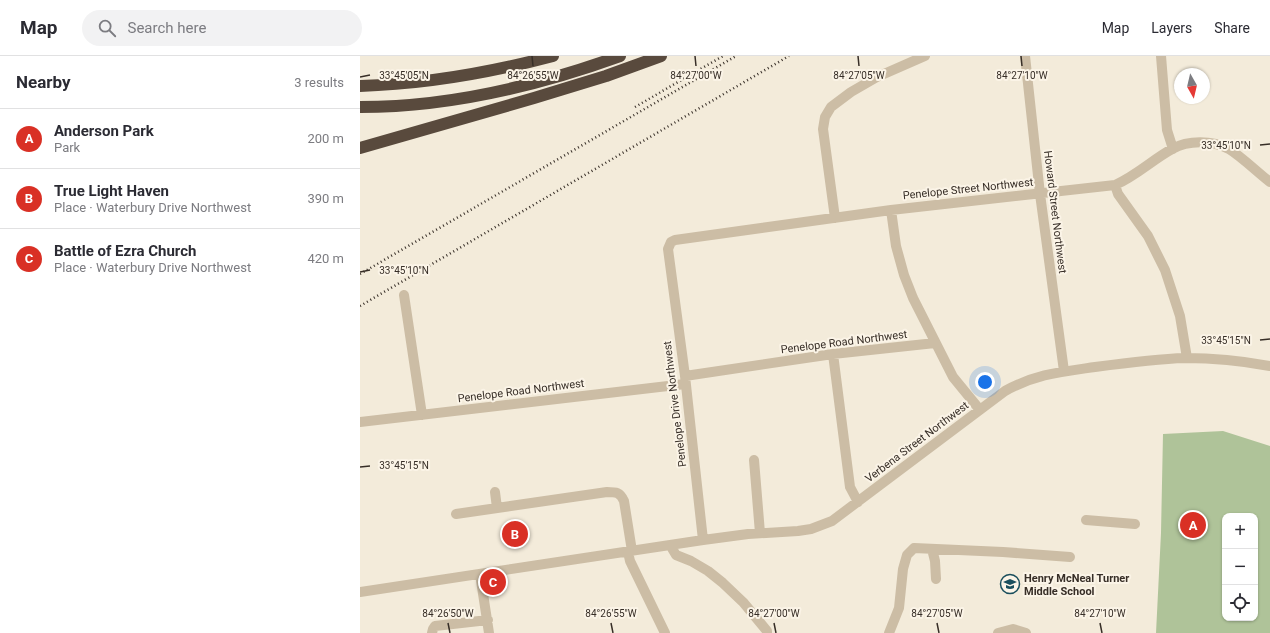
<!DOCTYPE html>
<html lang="en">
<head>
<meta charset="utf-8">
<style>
  body { margin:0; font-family:Roboto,sans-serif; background:#f2f2f3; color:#2b2b33 }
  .controls { position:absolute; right:12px; bottom:12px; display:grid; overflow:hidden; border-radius:8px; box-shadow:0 1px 3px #0004 }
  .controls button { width:36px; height:36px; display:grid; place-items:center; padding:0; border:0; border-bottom:1px solid #e1e1e2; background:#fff; color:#2b2b33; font:20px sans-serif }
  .compass { position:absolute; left:814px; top:12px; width:36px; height:36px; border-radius:50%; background:#fff; box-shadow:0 1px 3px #0004; rotate:172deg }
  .you { position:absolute; left:625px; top:326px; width:14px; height:14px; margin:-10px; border:3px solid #fff; border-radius:50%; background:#1a73e8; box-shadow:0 0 0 6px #1a73e833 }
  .badge { display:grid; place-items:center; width:26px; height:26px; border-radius:50%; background:#d93025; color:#fff; font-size:13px; font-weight:700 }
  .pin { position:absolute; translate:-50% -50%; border:2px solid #fff; box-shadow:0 1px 4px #0006 }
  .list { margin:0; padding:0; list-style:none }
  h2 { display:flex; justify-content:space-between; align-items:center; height:52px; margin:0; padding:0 16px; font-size:17px }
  h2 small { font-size:13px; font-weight:400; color:#7c7c81 }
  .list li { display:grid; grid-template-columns:26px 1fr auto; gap:12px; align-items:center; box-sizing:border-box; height:60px; padding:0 16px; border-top:1px solid #e1e1e2 }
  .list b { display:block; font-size:15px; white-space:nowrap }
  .list p { margin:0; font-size:13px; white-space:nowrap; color:#7c7c81 }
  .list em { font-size:13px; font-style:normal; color:#7c7c81 }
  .icon { flex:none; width:22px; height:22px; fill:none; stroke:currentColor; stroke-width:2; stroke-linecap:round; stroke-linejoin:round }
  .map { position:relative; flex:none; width:910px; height:577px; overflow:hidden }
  header { display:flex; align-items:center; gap:24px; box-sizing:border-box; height:56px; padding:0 20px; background:#fff; border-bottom:1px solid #e1e1e2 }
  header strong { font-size:19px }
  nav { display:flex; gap:22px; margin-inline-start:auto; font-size:14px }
  .search { width:280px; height:36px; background:#f2f2f3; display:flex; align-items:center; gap:10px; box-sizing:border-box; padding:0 14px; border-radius:22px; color:#7c7c81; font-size:15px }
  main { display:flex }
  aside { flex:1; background:#fff }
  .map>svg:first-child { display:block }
  .park { fill:#afc399; fill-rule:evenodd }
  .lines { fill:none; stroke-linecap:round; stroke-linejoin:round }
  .minor { stroke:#ccbda5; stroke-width:10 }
  .highway { stroke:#594a3d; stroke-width:12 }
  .rail { stroke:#372e27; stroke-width:2.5; stroke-dasharray:1 3; stroke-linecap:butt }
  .ticks { fill:none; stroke:#372e27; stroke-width:1.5 }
  .labels { text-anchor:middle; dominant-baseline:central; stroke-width:4; stroke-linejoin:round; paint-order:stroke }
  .street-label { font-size:11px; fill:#372e27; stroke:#fbf4e7 }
  .poi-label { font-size:11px; font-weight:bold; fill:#372e27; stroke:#fbf4e7; text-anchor:start }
  .ticks-label { font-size:10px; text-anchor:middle; fill:#372e27; stroke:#fbf4e7; stroke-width:4; stroke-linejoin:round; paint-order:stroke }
</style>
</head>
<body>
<header>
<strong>Map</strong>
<div class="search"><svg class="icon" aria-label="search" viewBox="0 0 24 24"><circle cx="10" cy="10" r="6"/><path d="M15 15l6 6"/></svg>Search here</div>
<nav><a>Map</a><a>Layers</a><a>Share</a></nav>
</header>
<main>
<aside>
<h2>Nearby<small>3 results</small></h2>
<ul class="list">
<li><span class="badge">A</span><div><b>Anderson Park</b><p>Park</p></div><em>200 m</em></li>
<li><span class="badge">B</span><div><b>True Light Haven</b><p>Place · Waterbury Drive Northwest</p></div><em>390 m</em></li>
<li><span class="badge">C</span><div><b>Battle of Ezra Church</b><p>Place · Waterbury Drive Northwest</p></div><em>420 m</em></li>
</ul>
</aside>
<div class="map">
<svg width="910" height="577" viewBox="0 0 910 577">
  <rect width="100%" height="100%" fill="#f3ebda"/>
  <path class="park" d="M863,375L910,390V577H796L801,477L803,378ZM865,460H895V562H865Z"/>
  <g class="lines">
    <path class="minor" d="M665,0L680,138L704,315
      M801,0L807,74L813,93
      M755,129L758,138L788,180L805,214L820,260L827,302
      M531,154L536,190L544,219L553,242L593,321L620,354
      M475,162L463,73L465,61L471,51L491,36L517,21L565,0
      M44,239L62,359
      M473,298L490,431L498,446
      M325,320L473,298L575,287
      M0,366L325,328
      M394,404L400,477
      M135,436L137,452
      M96,458L247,436C256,436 260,436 264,445L272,495
      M726,464L775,468
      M343,484L325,320L308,193L311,186L315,184L531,154L755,129C776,120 792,104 812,93C828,84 852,84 869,93C882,101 897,116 910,126
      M310,489L316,499L331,505L348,515L363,527L383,546L407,575V577
      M572,493L575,505L576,523
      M268,496L270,505L305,577
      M120,518L129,577
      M0,536L343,484L388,478L438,475L451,473L472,465L645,335C676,318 700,316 735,311C765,307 795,303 825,302C853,302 883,305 910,310
      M72,577L73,573L75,570L128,564
      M529,577L539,552L543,513L547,499L554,492L643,496L710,501
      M638,577L653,573L666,577"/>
    <path class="highway" d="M0,30C66,28 129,17 193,0
      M0,51C89,51 177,30 260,0
      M0,92L174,42L246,20L301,0"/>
    <path class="rail" d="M275,51L363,0
      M0,218L376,0
      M0,250L429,0"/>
  </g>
  <path class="ticks" d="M172,0L173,10M335,0L336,10M498,0L499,10M661,0L662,10M0,21L10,19M900,89L910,88M0,216L10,214M900,284L910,283M0,411L10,410M88,567L90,577M251,567L253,577M414,567L416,577M577,567L579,577M740,567L742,577"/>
  <defs>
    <symbol id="school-ring" viewBox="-11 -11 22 22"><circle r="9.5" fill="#fbf4e7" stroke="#194e5c" stroke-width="1.5"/><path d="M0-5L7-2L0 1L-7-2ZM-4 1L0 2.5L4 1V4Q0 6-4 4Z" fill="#194e5c"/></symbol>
  </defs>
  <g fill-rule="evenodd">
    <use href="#school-ring" x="639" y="517" width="22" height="22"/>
  </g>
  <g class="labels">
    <g class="street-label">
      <text transform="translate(608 133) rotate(-6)">Penelope Street Northwest</text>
      <text transform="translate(695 156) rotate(83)">Howard Street Northwest</text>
      <text transform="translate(484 286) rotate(-7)">Penelope Road Northwest</text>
      <text transform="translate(161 335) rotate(-7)">Penelope Road Northwest</text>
      <text transform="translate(315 348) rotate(-97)">Penelope Drive Northwest</text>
      <text transform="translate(557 386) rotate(-37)">Verbena Street Northwest</text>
    </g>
    <g class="poi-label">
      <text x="664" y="522">Henry McNeal Turner<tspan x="664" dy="13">Middle School</tspan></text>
    </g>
  </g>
  <g class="ticks-label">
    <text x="44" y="23">33°45'05"N</text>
    <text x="173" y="23">84°26'55"W</text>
    <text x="336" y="23">84°27'00"W</text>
    <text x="499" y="23">84°27'05"W</text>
    <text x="662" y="23">84°27'10"W</text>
    <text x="866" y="93">33°45'10"N</text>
    <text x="44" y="218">33°45'10"N</text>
    <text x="866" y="288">33°45'15"N</text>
    <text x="44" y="413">33°45'15"N</text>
    <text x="88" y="561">84°26'50"W</text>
    <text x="251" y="561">84°26'55"W</text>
    <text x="414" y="561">84°27'00"W</text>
    <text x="577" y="561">84°27'05"W</text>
    <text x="740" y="561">84°27'10"W</text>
  </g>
</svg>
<div class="controls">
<button>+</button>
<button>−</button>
<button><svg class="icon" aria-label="locate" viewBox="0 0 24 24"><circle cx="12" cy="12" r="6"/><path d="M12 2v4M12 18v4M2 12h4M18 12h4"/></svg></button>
</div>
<svg class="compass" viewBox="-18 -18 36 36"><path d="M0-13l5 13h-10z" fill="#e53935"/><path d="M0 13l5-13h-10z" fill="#7c7c81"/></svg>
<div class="you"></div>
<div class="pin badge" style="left:833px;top:469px">A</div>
<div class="pin badge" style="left:155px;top:478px">B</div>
<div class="pin badge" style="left:133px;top:526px">C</div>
</div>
</main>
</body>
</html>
